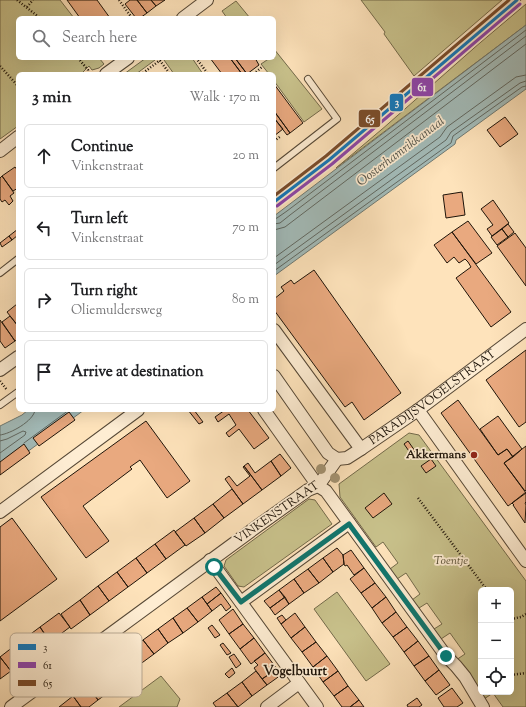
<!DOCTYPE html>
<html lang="en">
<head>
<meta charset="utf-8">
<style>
  body { margin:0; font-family:"Sorts Mill Goudy",serif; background:#f6f6f6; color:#202124 }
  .controls { position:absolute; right:12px; bottom:12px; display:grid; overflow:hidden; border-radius:6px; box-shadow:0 4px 16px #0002 }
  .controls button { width:36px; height:36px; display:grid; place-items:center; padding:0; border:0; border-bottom:1px solid #e0e0e0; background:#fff; color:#202124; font:20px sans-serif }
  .stop { position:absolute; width:12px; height:12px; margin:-9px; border:3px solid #0f766e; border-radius:50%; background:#fff }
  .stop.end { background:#0f766e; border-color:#fff; box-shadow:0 1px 4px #0008 }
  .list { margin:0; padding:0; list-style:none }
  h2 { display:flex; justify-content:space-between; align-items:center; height:52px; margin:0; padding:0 16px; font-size:17px }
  h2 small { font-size:13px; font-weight:400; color:#757577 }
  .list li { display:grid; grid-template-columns:26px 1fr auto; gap:12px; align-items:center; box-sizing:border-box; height:64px; margin:0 8px 8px; padding:0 8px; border:1px solid #e0e0e0; border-radius:6px }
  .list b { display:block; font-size:15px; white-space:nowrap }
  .list p { margin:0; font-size:13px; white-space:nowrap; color:#757577 }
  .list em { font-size:13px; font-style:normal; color:#757577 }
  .icon { flex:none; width:22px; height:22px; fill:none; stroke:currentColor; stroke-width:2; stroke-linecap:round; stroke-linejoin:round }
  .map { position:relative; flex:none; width:526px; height:707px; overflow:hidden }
  .search { position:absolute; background:#fff; box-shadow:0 4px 16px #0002; left:16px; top:16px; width:260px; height:44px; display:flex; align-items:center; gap:10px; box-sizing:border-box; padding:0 14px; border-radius:6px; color:#757577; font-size:15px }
  .panel { position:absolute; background:#fff; box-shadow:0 4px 16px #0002; left:16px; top:72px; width:260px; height:340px; border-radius:6px }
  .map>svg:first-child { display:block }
  .green { fill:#c8c18b; stroke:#736a4a; fill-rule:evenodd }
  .water { fill:#a3bcba; stroke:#6e7973 }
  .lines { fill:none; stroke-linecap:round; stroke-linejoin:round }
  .shore { stroke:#606862; stroke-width:1 }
  .building { fill:#e9a97f; stroke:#1e1409 }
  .service-casing { stroke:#564836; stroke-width:8 }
  .minor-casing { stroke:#564836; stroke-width:14 }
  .path { stroke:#1e1409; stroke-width:2.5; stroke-dasharray:1 2; stroke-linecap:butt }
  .service { stroke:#feedd3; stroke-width:6 }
  .minor { stroke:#feedd3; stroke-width:12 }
  .bus-1-casing { stroke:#feedd3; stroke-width:6 }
  .bus-2-casing { stroke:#feedd3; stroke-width:6 }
  .bus-3-casing { stroke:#feedd3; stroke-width:6 }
  .bus-1 { stroke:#1078be; stroke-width:3 }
  .bus-2 { stroke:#8e44ad; stroke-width:3 }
  .bus-3 { stroke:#7a4b2a; stroke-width:3 }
  .tree { fill:#a49372 }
  .route { stroke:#0f766e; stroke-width:5 }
  .poi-dot { fill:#8f2418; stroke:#feedd3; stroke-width:1.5 }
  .labels { text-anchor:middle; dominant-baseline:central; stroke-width:3.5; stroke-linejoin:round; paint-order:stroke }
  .street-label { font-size:12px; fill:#1e1409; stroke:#feedd3 }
  .poi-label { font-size:12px; font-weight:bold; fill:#1e1409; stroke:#feedd3; text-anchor:end }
  .park-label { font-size:12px; font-style:italic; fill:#5a5136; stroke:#feedd3 }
  .water-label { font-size:13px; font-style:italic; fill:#4d4f47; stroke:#feedd3 }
  .neighbourhood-label { font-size:13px; font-weight:bold; fill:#1e1409; stroke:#feedd3 }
  .key { fill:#feedd3; stroke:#bbac96; stroke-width:1 }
  .key-label { font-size:11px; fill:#1e1409 }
  .line-badge { stroke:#feedd3; stroke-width:1.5 }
  .badge-label { font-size:11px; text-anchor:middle; font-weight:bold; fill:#fff }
</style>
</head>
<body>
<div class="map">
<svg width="526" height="707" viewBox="0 0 526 707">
  <rect width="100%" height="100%" fill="#fee3bb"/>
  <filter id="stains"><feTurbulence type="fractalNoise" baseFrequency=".005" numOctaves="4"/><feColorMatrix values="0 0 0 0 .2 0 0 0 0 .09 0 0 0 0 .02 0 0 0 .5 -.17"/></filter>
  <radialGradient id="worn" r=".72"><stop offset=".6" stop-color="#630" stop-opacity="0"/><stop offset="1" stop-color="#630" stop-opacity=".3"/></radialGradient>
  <path class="green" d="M0,0H60L74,18H18V58H99L104,64L99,68L92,70L89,66L81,74H18V126L0,139Z
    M361,0H502L414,76L384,34L385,32Z
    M236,1L250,18H227L222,11Z
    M526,4V25L336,168C401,115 461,57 526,4Z
    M274,49L322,109L304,122L274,81V74H269L261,64L270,58H274Z
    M146,58H154L155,60L136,74H124Z
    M166,58H192L203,74H174L164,60Z
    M409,433L419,435L526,581V707H503L493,693L484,699L456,660L465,654L450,633L441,639L434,629L442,624L427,603L419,608L412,600L420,594L406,573L397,579L390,569L398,563L383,542L376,547L340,497L339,484ZM481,590H511V692H481Z
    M309,499L315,500L332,524L244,587L238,586L224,566L226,560Z
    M337,592L390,664L366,681L314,609Z
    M161,676L180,699L177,707H119Z"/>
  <path class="water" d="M526,25V89L456,140L455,144L274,276V216Z
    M28,410H84L0,472V426L22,415Z"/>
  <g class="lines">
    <path class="shore" d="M274,219L277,218L287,211L526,30
      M274,224L280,223L290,215L526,36
      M274,230L285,227L526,44
      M274,258L440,137L447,127L516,77L526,75
      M274,265L446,140L451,132L520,83L526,81
      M274,271L451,143L453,136L522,87L526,86
      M0,435C10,434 34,421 35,410
      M0,441L7,439L23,431L26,432L25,435L0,453
      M24,443L69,410"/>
  </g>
  <path class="building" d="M67,0H97L110,18H80Z
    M130,0H137L147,13L140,18H136L125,4Z
    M137,0H151L156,6L147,13Z
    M151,0H165L156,6Z
    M210,58H230L242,74H222Z
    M230,58H235L247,74H242Z
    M235,58H255L259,65L247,74Z
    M274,84L303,123L290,133L274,111Z
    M274,111L290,133L287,135L274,118Z
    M505,117L518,134L500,147L487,130Z
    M274,118L283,129L274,136Z
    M15,167L18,171V188L13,191L2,176Z
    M2,176L14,193L10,196L13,201L9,205L5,200L2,202L0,199V178Z
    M462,192L465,215L446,218L443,195Z
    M493,200L509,223L492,236L487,229L493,225L481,209Z
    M468,221L492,253L476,264L452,232Z
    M508,224L514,232L508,237L502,229Z
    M18,229V235L12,240L9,236Z
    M502,229L508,237L497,245L491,237Z
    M452,232L511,312L491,327L456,278L471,267L468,262L465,259L459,263L454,257L447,263L434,245Z
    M515,233L526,248V286L497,246Z
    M9,236L12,240L2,247L0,243Z
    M314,270L401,393L364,420L352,402L345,407L274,310V299L284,291L281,287L291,280L294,284Z
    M17,304L18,305V326L7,312Z
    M10,316L18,326V339L15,341L2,322Z
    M0,320L15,341L5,348L0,341Z
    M526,350V422L519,427L486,380Z
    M458,400L498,455L507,449L513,457L504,463L526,493L508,506L441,413Z
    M188,410H194L203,422L199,424Z
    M225,410H248L269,438L254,449L239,429L229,437L226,433L236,425L229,414L218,422L215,417Z
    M69,412L75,420L39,446L33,438Z
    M498,416L522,449L513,457L507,449L498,455L480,429Z
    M146,421L190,481L167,498L140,460L130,467L132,469L83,506L109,541L86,558L41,497Z
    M408,441L415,451L411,454L404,444Z
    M24,444L30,453L0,475V462Z
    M526,446V490L525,491L504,463Z
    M280,454L291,468L281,476L271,461Z
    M431,459L436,466L426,473L421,466Z
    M271,461L281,476L262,490L244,466L248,463L255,473Z
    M244,466L262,490L243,504L225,479L229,476L237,486L250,476L243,467Z
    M232,489L243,504L224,518L213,504Z
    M526,492V502L525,503L526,505L525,523L513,505H514L512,503Z
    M384,493L392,504L373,518L365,508Z
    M213,504L224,518L205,533L194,518Z
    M12,518L57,579L0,621V527Z
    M194,518L205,533L186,546L175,532Z
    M174,530L185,545L166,559L155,544Z
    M155,544L166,559L147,573L136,558Z
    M337,548L343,555L344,564L333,572L323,558Z
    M351,550L364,568L354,575L347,565L345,566L344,564L343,555Z
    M136,558L147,573L128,587L117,572Z
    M323,558L333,572L319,583L308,569Z
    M364,568L375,583L361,593L350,579Z
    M308,569L319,583L304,593L294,579Z
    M117,572L128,587L109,601L98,586Z
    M294,579L304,593L289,604L279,590Z
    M375,583L386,597L372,608L361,593Z
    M98,586L109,601L90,615L80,600Z
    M216,587L221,593L207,604L202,597Z
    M279,590L285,597L270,608L264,601Z
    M221,593L231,607L226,611L221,604L212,611L207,604Z
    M202,597L212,611L198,622L187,608Z
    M285,597L289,604L275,615L270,608Z
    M386,597L396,612L382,623L372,608Z
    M80,600L90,615L71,629L61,614Z
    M187,608L198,622L183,633L173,618Z
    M233,609L243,624L229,634L219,620Z
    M396,612L407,627L393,637L382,623Z
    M59,613L70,627L50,642L40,627Z
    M295,613L305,627L291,638L281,624Z
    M282,615L286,620L281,624L277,618Z
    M173,618L183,633L168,643L158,629Z
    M243,624L254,638L240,649L229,634Z
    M212,625L220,635L215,638L208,628Z
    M40,627L50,642L31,656L20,642Z
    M305,627L316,642L302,652L291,638Z
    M407,627L418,641L404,652L393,637Z
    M158,629L168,643L154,654L143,640Z
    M254,638L265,653L251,664L240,649Z
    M143,640L154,654L139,665L129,651Z
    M418,641L429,656L414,666L404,652Z
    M316,642L327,656L313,667L302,652Z
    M18,643L29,658L11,671L0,657Z
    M223,643L231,653L227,655L220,645Z
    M265,653L277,669L262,679L254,668L258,665L254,661Z
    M234,654L241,664L236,668L229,657Z
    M327,656L338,671L323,682L313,667Z
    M429,656L439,670L425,681L414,666Z
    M0,657L11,671L0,679Z
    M232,668L235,673L229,678L225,674Z
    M277,669L281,675L267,685L262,679Z
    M439,670L450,685L436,695L425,681Z
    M256,671L267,685L252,696L242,682Z
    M338,671L348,686L334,696L323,682Z
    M102,675L113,689L98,700L88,686Z
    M242,682L252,696L238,707L227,693Z
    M88,686L98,700L89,707H81L73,696Z
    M348,686L359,700L350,707H342L334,696Z
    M452,688L463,703L457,707H444L438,698Z
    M227,693L238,707H216L213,703Z
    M73,696L81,707H59Z
    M417,698L422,705L419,707H408L407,705Z
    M359,700L364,707H350Z"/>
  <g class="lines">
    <defs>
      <path id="service" d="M274,168L337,119L308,79
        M274,202L329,160L517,0
        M0,273L18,259
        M0,405L18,392"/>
      <g id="minor">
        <path d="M183,18L207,0"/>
        <path d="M106,74L128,58"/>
        <path d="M0,151L18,137"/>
        <path d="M274,330L361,449"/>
        <path d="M0,370L18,357"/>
        <path d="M274,376L328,453L337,459"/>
        <path d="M264,410L318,486L326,491L446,656L456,666L465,677L483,707"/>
        <path d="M418,410L526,561"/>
        <path id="s1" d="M337,459L347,458L361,449L418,410L526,329"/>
        <path d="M0,512L138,410"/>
        <path d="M210,560L317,707"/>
        <path d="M241,602L349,523"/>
        <path d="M11,707L259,525L308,490L318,486L337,459"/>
        <path d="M267,707L299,683"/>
      </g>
    </defs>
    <use href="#service" class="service-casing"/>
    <use href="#minor" class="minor-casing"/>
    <path class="path" d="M17,0L40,18
      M119,0L132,18
      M27,7L33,0
      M78,58L88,70V74
      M158,58L170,74
      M196,58L208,74
      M0,66L18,86
      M256,72L262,67
      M143,73L163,58
      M274,141L281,136
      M0,381L7,390
      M418,498L487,590
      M511,619L521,617L526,614
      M511,675L526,673"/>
    <use href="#service" class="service"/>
    <use href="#minor" class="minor"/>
    <defs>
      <path id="bus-1" d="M274,202L329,160L517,0"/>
      <path id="bus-2" d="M277,206L332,164L520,4"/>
      <path id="bus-3" d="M274,196L326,156L509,0"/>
    </defs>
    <use href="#bus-1" class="bus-1-casing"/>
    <use href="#bus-2" class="bus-2-casing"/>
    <use href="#bus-3" class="bus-3-casing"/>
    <use href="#bus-1" class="bus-1"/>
    <use href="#bus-2" class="bus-2"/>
    <use href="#bus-3" class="bus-3"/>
  </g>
  <g class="tree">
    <circle cx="321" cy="469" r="5"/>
    <circle cx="335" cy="478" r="5"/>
  </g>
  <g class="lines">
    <path class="route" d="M214,567L241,602L349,524L446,656"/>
  </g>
  <circle class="poi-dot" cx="474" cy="455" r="4"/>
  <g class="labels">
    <g class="street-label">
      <text stroke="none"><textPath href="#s1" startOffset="115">PARADIJSVOGELSTRAAT</textPath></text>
      <text transform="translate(277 513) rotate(-35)">VINKENSTRAAT</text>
    </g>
    <g class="poi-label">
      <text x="466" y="455">Akkermans</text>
    </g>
    <g class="park-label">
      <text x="451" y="561">Toentje</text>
    </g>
    <g class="water-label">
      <text transform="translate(401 152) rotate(-37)">Oosterhamrikkanaal</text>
    </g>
    <g class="neighbourhood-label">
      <text x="295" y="672">Vogelbuurt</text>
    </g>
  </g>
  <rect x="10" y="633" width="132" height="64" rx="6" class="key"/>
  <rect x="18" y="644" width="18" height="6" fill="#1078be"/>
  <rect x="18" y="662" width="18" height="6" fill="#8e44ad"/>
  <rect x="18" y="680" width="18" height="6" fill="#7a4b2a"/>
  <g class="key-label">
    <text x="43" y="651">3</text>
    <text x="43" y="669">61</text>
    <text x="43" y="687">65</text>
  </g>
  <g class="line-badge">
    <rect x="411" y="77" width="23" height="20" rx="4" fill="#8e44ad"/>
    <rect x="389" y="93" width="15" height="19" rx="4" fill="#1078be"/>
    <rect x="358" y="109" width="23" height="19" rx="4" fill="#7a4b2a"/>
  </g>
  <g class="badge-label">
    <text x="422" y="91">61</text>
    <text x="397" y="106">3</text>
    <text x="370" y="123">65</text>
  </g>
  <rect width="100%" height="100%" filter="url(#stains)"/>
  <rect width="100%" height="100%" fill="url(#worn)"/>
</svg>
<div class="controls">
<button>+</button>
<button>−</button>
<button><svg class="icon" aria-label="locate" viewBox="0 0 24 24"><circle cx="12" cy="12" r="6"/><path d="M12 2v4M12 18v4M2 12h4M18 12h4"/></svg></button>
</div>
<div class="stop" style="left:214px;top:567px"></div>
<div class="stop end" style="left:446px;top:656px"></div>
<div class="search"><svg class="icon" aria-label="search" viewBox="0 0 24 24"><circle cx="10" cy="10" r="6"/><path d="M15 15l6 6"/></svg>Search here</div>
<section class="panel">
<h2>3 min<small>Walk · 170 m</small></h2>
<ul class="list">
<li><svg class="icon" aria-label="ahead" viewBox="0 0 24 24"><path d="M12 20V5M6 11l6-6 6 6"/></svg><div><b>Continue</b><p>Vinkenstraat</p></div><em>20 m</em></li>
<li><svg class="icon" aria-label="left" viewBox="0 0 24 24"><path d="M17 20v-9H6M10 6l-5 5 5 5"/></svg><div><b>Turn left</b><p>Vinkenstraat</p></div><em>70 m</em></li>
<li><svg class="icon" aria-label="right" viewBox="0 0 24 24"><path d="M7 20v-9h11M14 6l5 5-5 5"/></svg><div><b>Turn right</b><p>Oliemuldersweg</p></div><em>80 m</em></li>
<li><svg class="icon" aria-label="arrive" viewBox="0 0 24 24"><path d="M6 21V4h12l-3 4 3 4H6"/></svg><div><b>Arrive at destination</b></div></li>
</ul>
</section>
</div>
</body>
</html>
